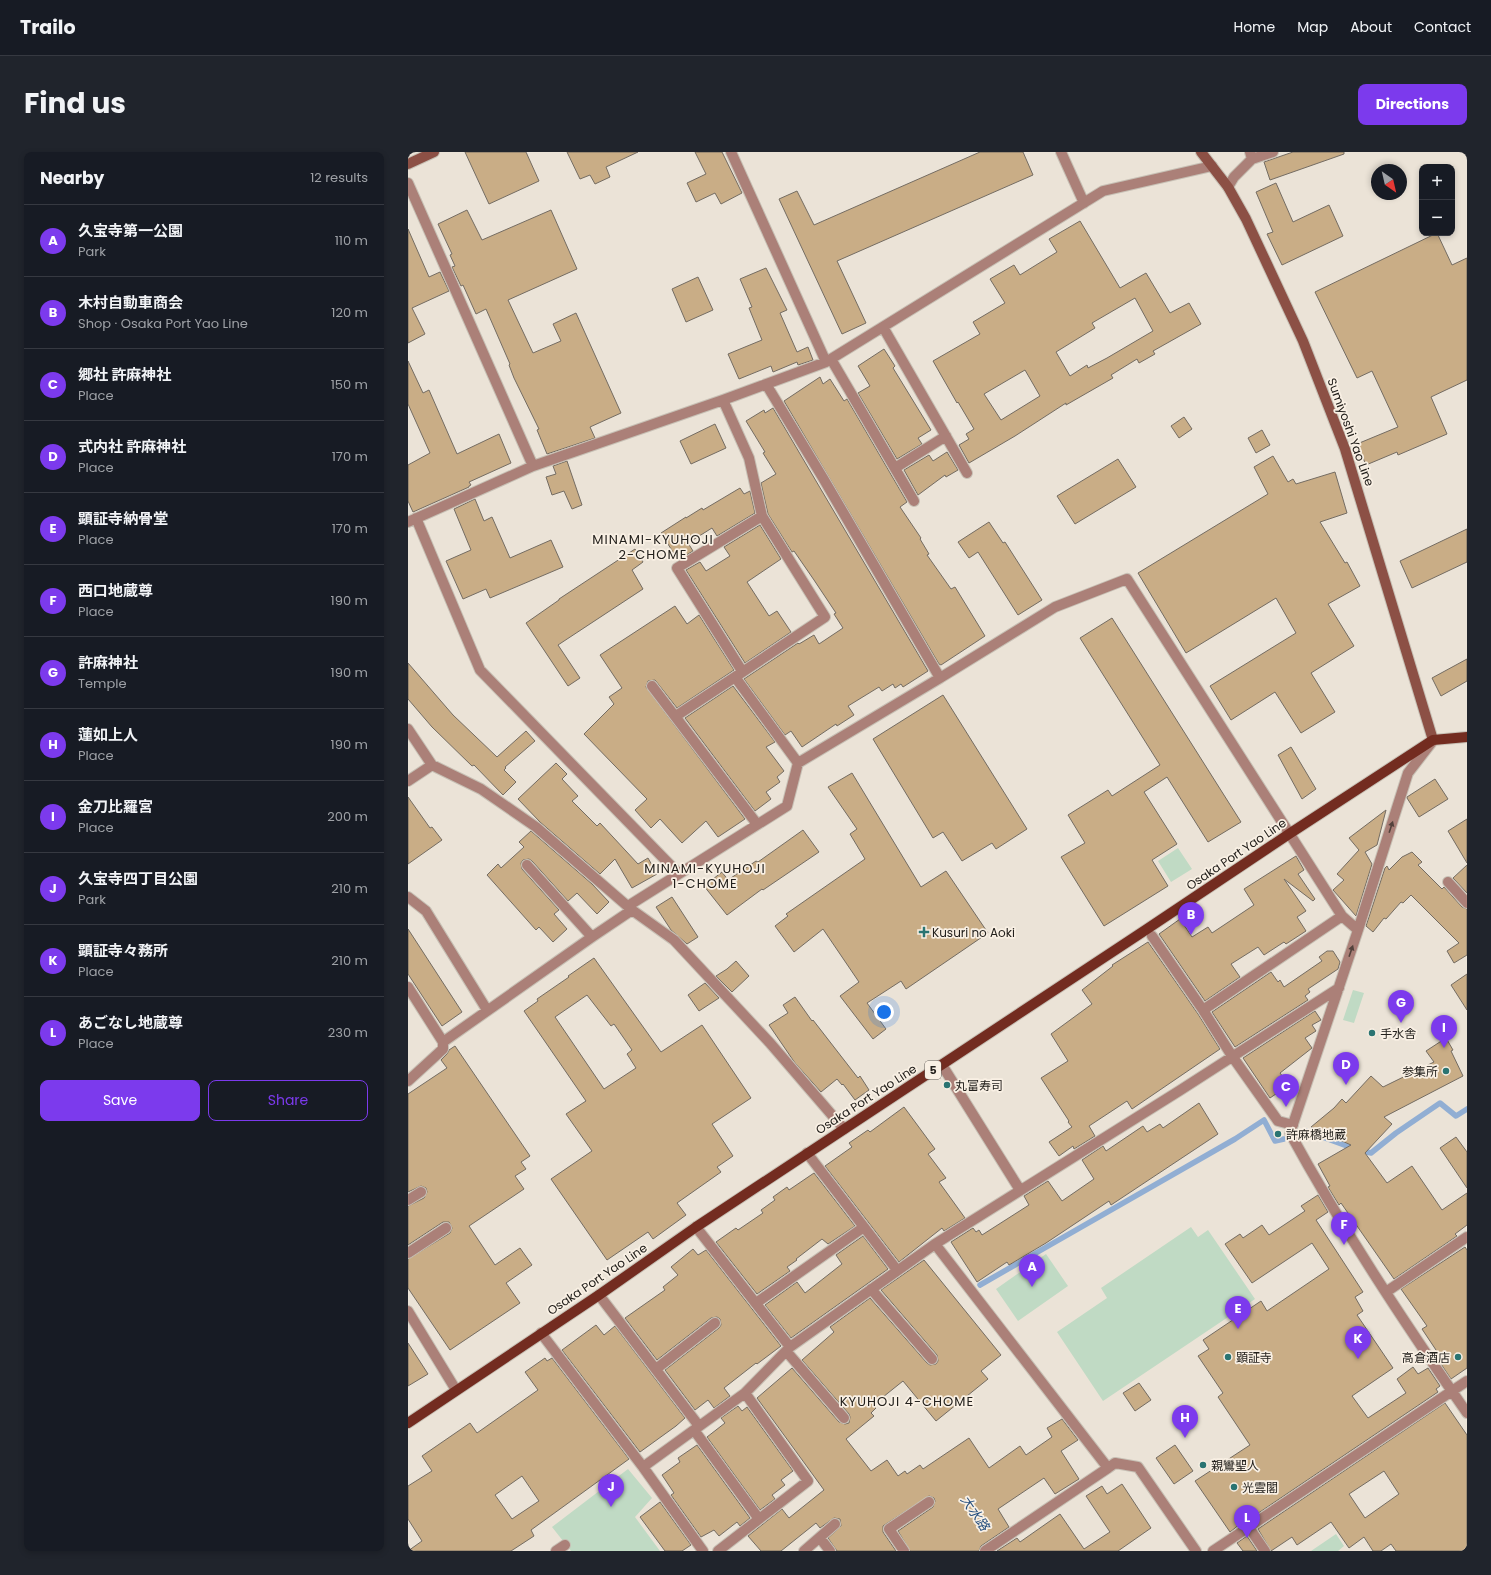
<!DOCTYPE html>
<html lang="en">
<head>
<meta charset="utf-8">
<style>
  body { margin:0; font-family:Poppins,"Noto Sans JP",sans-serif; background:#20242c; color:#f1f3f6 }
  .controls { position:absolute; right:12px; top:12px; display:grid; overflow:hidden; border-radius:8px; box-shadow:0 2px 6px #0003 }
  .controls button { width:36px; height:36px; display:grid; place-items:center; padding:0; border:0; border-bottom:1px solid #363941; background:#171b24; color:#f1f3f6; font:20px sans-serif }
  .compass { position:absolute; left:963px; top:12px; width:36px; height:36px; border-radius:50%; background:#171b24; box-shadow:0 2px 6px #0003; rotate:146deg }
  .you { position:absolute; left:476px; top:860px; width:14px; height:14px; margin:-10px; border:3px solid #fff; border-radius:50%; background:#1a73e8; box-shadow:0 0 0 6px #1a73e833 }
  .badge { display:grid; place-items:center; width:26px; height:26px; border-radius:50%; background:#7c3aed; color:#fff; font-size:13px; font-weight:700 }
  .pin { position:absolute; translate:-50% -33px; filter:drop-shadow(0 1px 2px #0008) }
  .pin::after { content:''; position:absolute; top:21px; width:14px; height:12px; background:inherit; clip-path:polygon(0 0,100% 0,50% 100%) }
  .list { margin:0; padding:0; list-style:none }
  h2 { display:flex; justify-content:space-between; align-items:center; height:52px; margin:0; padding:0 16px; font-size:17px }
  h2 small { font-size:13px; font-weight:400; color:#9ea1a6 }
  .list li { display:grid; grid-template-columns:26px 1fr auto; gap:12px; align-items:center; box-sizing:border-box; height:72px; padding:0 16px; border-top:1px solid #363941 }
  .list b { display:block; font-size:15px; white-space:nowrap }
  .list p { margin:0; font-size:13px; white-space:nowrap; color:#9ea1a6 }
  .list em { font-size:13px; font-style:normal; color:#9ea1a6 }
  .actions { display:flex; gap:8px; padding:12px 16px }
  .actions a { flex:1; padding:9px 0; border:1px solid #7c3aed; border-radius:8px; text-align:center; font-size:14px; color:#7c3aed }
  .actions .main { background:#7c3aed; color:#fff }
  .map { position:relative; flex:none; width:1059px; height:1399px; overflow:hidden; border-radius:8px }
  header { display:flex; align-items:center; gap:24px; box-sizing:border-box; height:56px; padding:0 20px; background:#171b24; border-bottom:1px solid #363941 }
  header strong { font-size:19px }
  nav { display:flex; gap:22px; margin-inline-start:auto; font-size:14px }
  .intro { display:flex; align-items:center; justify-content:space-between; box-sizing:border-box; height:96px; padding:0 24px }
  h1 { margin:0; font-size:28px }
  .button { padding:10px 18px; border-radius:8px; background:#7c3aed; color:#fff; font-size:14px; font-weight:700 }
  main { display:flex; gap:24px; padding:0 24px }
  aside { flex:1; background:#171b24; border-radius:8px; box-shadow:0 2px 6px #0003 }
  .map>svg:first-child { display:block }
  .green { fill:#c0dac4 }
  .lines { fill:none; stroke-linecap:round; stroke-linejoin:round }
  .stream { stroke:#91aed3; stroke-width:5.5 }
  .building { fill:#c9ad86; stroke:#746c62; fill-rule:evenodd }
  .street-casing { stroke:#c7c0b5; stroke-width:12 }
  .secondary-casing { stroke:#c7c0b5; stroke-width:12 }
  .primary-casing { stroke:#c7c0b5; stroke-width:12 }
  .street { stroke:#ab8078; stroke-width:10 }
  .secondary { stroke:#8c5045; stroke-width:10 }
  .primary { stroke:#732c20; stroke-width:10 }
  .oneway { fill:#53423c }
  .poi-dot { fill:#2a7472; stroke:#f9f0e4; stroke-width:1.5 }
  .labels { text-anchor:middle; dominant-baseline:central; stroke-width:3.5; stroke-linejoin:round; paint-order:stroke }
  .shield { fill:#f9f0e4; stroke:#635e58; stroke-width:1 }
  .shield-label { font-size:11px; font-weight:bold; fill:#23201c }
  .street-label { font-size:12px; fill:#23201c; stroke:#f9f0e4 }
  .poi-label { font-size:12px; fill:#23201c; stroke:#f9f0e4; text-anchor:start }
  .neighbourhood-label { font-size:13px; letter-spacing:1px; fill:#23201c; stroke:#f9f0e4 }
  .water-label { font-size:13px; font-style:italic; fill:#254e7d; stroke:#f9f0e4 }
</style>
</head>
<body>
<header>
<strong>Trailo</strong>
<nav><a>Home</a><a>Map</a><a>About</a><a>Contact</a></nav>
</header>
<div class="intro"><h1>Find us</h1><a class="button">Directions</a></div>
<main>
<aside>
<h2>Nearby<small>12 results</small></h2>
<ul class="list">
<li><span class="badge">A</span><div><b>久宝寺第一公園</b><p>Park</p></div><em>110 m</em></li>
<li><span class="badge">B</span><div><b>木村自動車商会</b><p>Shop · Osaka Port Yao Line</p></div><em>120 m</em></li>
<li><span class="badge">C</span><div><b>郷社 許麻神社</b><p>Place</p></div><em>150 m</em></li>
<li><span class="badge">D</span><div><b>式内社 許麻神社</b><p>Place</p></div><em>170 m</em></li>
<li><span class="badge">E</span><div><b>顕証寺納骨堂</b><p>Place</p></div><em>170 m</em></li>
<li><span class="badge">F</span><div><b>西口地蔵尊</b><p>Place</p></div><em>190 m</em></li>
<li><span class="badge">G</span><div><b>許麻神社</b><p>Temple</p></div><em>190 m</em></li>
<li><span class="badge">H</span><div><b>蓮如上人</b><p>Place</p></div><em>190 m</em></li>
<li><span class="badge">I</span><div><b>金刀比羅宮</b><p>Place</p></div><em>200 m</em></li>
<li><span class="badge">J</span><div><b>久宝寺四丁目公園</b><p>Park</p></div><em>210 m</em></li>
<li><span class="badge">K</span><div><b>顕証寺々務所</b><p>Place</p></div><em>210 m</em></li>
<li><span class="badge">L</span><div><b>あごなし地蔵尊</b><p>Place</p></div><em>230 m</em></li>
</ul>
<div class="actions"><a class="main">Save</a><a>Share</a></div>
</aside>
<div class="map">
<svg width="1059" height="1399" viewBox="0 0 1059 1399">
  <rect width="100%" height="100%" fill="#ebe3d7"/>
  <path class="green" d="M770,696L784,717L763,730L750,709Z
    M945,838L956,841L946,871L935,868Z
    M783,1075L790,1085L800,1078L847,1147L695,1249L649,1180L699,1146L693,1136Z
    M638,1102L660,1134L610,1169L588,1137Z
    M220,1317L244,1346L227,1365L252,1399H163L144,1375Z
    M928,1382L936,1394L930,1399H903Z"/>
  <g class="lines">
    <path class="stream" d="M898,979L947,997L963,1001L988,981L1032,951L1048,964L1059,957
      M572,1133L827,987L856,968L867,989L876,987"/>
  </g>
  <path class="building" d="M57,0H118L131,29L81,52Z
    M159,0H230L198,15L202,25L187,32L182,23L172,27Z
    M287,0H314L334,41L313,52L307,41L288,50L279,31L298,22Z
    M572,0H615L625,23L429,109L458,171L434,182L371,47L389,39L406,73Z
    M885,0H936V2L862,28L856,10Z
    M868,31L885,70L921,53L935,84L874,113L859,82L865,80L848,40Z
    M59,58L74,88L143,58L169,117L100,148L125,201L153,189L145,172L168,161L213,261L182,275L187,286L139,302L129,278L131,277L106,226L101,213L102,212L78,157L68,162L55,133L53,134L44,115L47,114L42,103L44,102L30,72Z
    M672,69L712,136L738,121L762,161L781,151L793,172L745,199L747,202L731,211L729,207L703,223L705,226L658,253V251L607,284L561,311L551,293L561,287L558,282L566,277L550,250L549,251L525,209L572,182L565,170L597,151L582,127L606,113L612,123L649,100L641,87ZM727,146L745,179L699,206L680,216L679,213L662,224L648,200L687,176L684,171ZM617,218L632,244L593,268L576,242Z
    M0,77L21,125L32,120L41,139L4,156L17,182L0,191Z
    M1029,81L1044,113L1059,106V228L1023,245L1039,282L990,303L989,300L958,313L949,292L990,275L964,219L949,226L907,140Z
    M358,116L379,158L372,161L389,200L400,195L405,208L390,213L389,210L365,220L363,214L331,227L320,202L354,188L341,156L344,155L332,127Z
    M290,125L305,158L278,170L264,137Z
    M476,197L487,214L485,216L493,229L523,278L510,286L514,292L489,307L450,241L462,234L450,214Z
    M0,209L15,241L21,238L49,302L91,282L103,311L61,330L63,333L61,334V335L5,360L0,349V313L22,301L0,252Z
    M412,225L415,232L422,227L436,249L439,247L499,350L492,355L513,386L512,387L521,402L519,403L543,437L547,435L577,484L533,513L531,512L376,249Z
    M365,256L520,519L495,535L493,532L487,536L485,532L474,539L471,535L440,554L446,563L429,574L428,572L394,595L383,579L377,583L336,527L390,491L391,492L406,483L411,492L435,476L426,462L428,461L406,428L386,399L384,400L360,362L353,331L368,322L355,301L357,300L338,269L356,258L357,261Z
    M776,265L784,277L771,286L763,274Z
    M307,272L318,296L283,312L272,289Z
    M854,278L862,293L848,301L840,286Z
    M539,300L550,318L538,325L537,323L510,343L496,318L521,303L525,309Z
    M865,304L880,330L885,327L888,332L927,320L939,361L912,370L937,411L939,410L952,434L920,452L946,494L903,521L927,560L893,581L867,540L823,568L802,534L888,481L868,446L778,501L730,421L860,342L846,315Z
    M710,307L728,335L667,372L649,344Z
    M159,309L174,353L164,357L156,339L144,343L138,325L148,322L145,314Z
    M332,336L336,342L342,339L347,361L309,384L304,376L280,391L285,399L270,408L253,381L278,365V366L294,356L295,358Z
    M67,347L76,369L84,365L102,406L143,388L155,415L82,446L78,437L55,447L38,409L63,398L46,357Z
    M581,370L595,391L597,390L634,448L610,463L570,400L561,406L550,390Z
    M352,373L373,407L339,430L361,464L369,459L383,480L337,511L278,418L292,410L298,419L322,404L316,395Z
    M1059,377V410L1004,436L992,409Z
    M227,397L235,410L224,418L235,437L150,493L172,526L160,534L118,471L151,448V447Z
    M267,454L279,472L291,463L326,518L269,556L247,528L240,529L238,535L337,667L310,685L298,669L274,691L252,667L243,676L227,658L239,647L176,582L206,552L201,545L214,536L192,503Z
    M704,466L833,670L800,690L759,625L736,640L769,692L744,708L760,734L696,774L653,705L677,691L660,663L700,638L704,644L752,613L672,486Z
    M1059,507V529L1033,544L1024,526Z
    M0,511L45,563L89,605L118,579L127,589L97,615L98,616L96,618L108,630L95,643L66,613L64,614L24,575L0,547Z
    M325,534L367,590L358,595L376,619L369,625L372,630L358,640L363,647L347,659L277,566Z
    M535,543L619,677L588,697L584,691L554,709L535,680L525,686L465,587Z
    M883,595L908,637L894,647L870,603Z
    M148,611L159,622L154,627L170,644L164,649L189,674L192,671L230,712L240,706L249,722L224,736L207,707L192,722L132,670L110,647Z
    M444,621L513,735L538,719L580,781L498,837L493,829L459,851L478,877L465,887L432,844L451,830L415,777L386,800L367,774L380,764L378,762L457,707L442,682L449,677L420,635Z
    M1027,627L1040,647L1011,665L999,646V645Z
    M0,645L22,676L24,675L34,688L0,712Z
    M978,658L969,693L957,700L964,712L948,764L925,738L936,728L929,722L951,698L941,686Z
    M1059,667V711L1040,679Z
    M395,678L411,700L355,738L354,737L319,763L296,734L314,720L320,728L348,709L350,710Z
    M123,679L184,732L201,750L189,762L169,741L160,749L124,709L121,707L115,708L113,711L114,717L151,758L146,762L159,777L145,790L131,775L128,778L79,723L90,712L93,716L116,695L111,690Z
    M1004,700L1014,710L1010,713L1034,737L1036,735L1054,755L1059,757V803L1046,811L1039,799L1051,791L1003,743L995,751L993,750L978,767L976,766L965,780L958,774L977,716L979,714L981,718L994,705Z
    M888,704L896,718L890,722L907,747L905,749L876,727L898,759L889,765L898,779L878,792L876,790L856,803L850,795L823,812L832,825L797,849L751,782L772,767L784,785L800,775L804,781L846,753L836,737Z
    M1059,713V741L1045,726Z
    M264,745L290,785L279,792L263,778L248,755Z
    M0,777L54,860L34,874L0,822Z
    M740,790L790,862L812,897L724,957L719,949L681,974L687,984L666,997L665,994L651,1004L641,990L664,975L660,970L661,969L633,926L660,909L643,882L684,852L674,838L705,814L704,813Z
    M919,799H925L932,810L930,817L900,837L902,840L897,844L900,848L827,895L804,860L863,820L870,830L872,828L876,835L914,809L911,805Z
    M186,806L253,900L294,873L343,946L304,972L325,1004L309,1015L313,1020L269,1051L278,1063L245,1087L240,1080L199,1108L143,1027L184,999L158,962L178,949L116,859L130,849L129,847L161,825L160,824ZM179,843L203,874L206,872L224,898L219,902L228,916L196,937L147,865Z
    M328,809L341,824L324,840L308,824L319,817Z
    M1059,822V858L1043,833Z
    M297,831L311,846L291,859L280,843Z
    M387,845L404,869L405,868L450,926L452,924L461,938L447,948L435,932L434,933L429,927L413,940L387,911L361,873L380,861L375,853Z
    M907,859L913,868L904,873L908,879L897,886L904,896L872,921L881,933L862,946L835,906Z
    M1038,886L1045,898L1043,899L1055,924L976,965L984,972L957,1001L979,1031L1004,1014L1034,1058L1059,1041V1073L1047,1082L1049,1084L986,1127L933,1051L931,1053L920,1035L922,1034L910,1012L943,993L903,975L926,956L934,947L938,951L963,924L975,935L1026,910L1018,899Z
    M47,894L122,1004L113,1010L118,1017L107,1024L116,1037L61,1074L87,1113L112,1096L124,1113L98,1131L112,1151L42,1198L0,1136V1107L42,1081L44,1076L41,1070H35L0,1093V1054L16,1046L19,1040L18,1036L13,1034L0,1040V942L39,916L33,908L39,902L41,898Z
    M791,951L810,982L703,1053L701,1049L638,1091L601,1113L599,1110L569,1130L543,1090L565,1076L568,1080L571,1078L574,1083L621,1053L616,1044L640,1029L654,1049L686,1027L674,1008L695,994L698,999L735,974L739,980L752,972L755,976Z
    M496,955L527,997L520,1002L538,1026L531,1030L557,1066L536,1079L534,1076L491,1110L417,1014L444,995L441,991L460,978L462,980Z
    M1048,985L1059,1000V1036L1032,996Z
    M406,1021L447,1074L420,1092L414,1087L388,1107L389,1108L379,1115L382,1119L349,1142L308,1090L328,1076L330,1078L355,1061L353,1058L367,1048L365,1045L379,1035L381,1038Z
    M910,1043L920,1060L908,1068L955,1140L947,1145L955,1159L949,1163L985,1216L944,1244L960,1266L998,1241L989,1227L1005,1215L1010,1222L1020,1216L1032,1234L1028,1237L1030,1240L840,1368H837L822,1380L787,1329L842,1293L810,1245L815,1241L790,1204L801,1197L795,1188L853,1149L859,1159L921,1117L904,1091L844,1131L817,1092L832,1082L835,1086L854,1073L861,1083L897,1059L893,1054Z
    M455,1084L480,1117L383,1186L357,1153L389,1130L397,1141L434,1112L428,1103Z
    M1057,1095L1059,1098V1216L1043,1227L1031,1209L1034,1207L1014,1177L1019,1174L993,1137Z
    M285,1097L290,1103L298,1098L373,1194L349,1212L348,1211L316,1236L322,1244L306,1256L300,1248L287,1258L257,1218L311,1176L313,1173L312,1167L309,1165L303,1166L249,1208L217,1166L257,1138L255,1135L270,1123L263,1115Z
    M516,1108L593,1203L573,1219L580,1227L528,1269L495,1229L465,1253L468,1256L463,1261L466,1264L438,1287L463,1319L479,1308L490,1324L497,1319L499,1322L512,1313L515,1317L561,1286L581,1316L612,1294L618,1303L644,1285L639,1276L654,1267L670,1288L653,1299L671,1327L647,1342L636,1326L590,1357L601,1375L573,1394L571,1399H502L490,1379L525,1355L527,1349L526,1346L521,1344L475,1374V1380L488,1399H429L420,1386L433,1374L432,1367L426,1366L412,1376L408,1371L373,1399H353L340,1384L374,1357L381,1366L416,1338L349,1246L384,1216L431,1270L437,1272L441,1271L442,1265L441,1262L394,1208L426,1180L422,1175L462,1146L519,1211L522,1213L528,1212L530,1209L529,1203L473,1138Z
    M188,1173L196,1183L207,1174L277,1266L268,1274L232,1300L154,1198Z
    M0,1191L20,1222L0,1234Z
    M137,1206L139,1209L144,1206L221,1307L123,1378L126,1384L103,1399H0L14,1389L0,1367V1334L24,1319L14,1304L62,1271L69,1281L130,1238L117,1220ZM114,1324L131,1349L104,1367L87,1343Z
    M731,1231L743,1248L727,1259L715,1241Z
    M1037,1251L1059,1283V1399H988L983,1392L973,1399H965L956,1385L941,1396L923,1370L889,1393L884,1385L863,1399L850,1377ZM976,1319L991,1342L957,1366L941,1342Z
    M330,1254L334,1259L339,1255L385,1319L373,1328L377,1333L364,1343L367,1347L352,1358L299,1285L317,1271L313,1266Z
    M289,1293L342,1366L332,1374L329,1370L311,1384L306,1378L293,1385L263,1343L266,1341L254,1323L272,1310L270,1306Z
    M767,1293L785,1319L766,1332L748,1306Z
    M714,1332L743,1376L710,1399H589L609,1386L612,1390L652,1362L676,1397L702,1380L678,1344L694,1334L699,1342Z
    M252,1350L283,1393L274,1399H257L232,1365Z
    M839,1384L849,1399H835L829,1391Z"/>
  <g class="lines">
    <defs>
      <path id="street" d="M323,0L418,210
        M653,0L676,51
        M844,7L865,0
        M0,31L125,314
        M820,35L826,25L844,7L842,0
        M475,175L559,321
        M423,207L506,349
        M358,232L415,326L532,526L647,455L719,427L934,764
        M315,248L341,306L354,364L417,465L327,525L390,611
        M487,316L538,284
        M8,366L72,518L271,722
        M0,370L125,314L315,248L418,210L695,39L804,14
        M334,519L269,416L354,364
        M244,534L349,672
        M268,564L327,525
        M0,577L24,613L73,637L128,675L224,758L266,788L362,891L436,977
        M1024,590L1000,621L950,778L882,981C935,1078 996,1170 1059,1261
        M0,629L24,613
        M119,713L184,785
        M1040,730L1059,751
        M0,745L18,759L79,858
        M220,754L379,654L390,611L532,526
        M744,784L795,858L824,904L870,969L885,973
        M0,835L35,890V897L0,929
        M795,858L934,764L950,778
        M35,890L184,785L224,758
        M534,913L612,1038
        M399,1001L489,1118
        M0,1048L13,1040
        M288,1075L382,1195
        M527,1092L700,1316L577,1399
        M0,1101L38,1076
        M463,1137L524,1207
        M978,1140L1059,1085
        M191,1143L291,1274
        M348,1151L456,1075
        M0,1159L48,1238
        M133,1181L235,1315L295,1399
        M378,1199L436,1266
        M248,1217L307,1171
        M286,1278L351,1367
        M235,1315L337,1241L382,1195L527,1092L771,939L931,836
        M700,1316L707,1311L730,1315L788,1399
        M840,1374L857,1399
        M412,1386L422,1399
        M148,1399L157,1393
        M310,1399L400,1329L337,1241
        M396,1399L427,1372
        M496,1399L481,1377L521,1350
        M805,1399L1059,1229"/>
      <path id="secondary" d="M793,0L820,35L838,67L895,189L937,297L1025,588
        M0,12L26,0"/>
      <path id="primary" d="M0,1271L191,1143L288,1075L739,777L881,682L1025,588L1059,585"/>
    </defs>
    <use href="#street" class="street-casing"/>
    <use href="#secondary" class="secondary-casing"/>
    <use href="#primary" class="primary-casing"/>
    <use href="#street" class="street"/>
    <use href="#secondary" class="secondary"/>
    <use href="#primary" class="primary"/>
  </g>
  <defs><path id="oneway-solid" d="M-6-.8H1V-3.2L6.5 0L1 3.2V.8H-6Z"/></defs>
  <g class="oneway">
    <use href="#oneway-solid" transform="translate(983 675) rotate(-72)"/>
    <use href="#oneway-solid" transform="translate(943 799) rotate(-71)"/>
  </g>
  <g class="poi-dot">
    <path d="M514 774h4v4h4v4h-4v4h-4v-4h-4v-4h4z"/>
    <circle cx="964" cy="881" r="4"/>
    <circle cx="1038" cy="919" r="4"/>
    <circle cx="539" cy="933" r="4"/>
    <circle cx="870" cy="982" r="4"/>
    <circle cx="820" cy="1205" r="4"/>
    <circle cx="1050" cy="1205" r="4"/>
    <circle cx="795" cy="1313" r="4"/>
    <circle cx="826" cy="1335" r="4"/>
  </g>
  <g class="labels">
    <rect class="shield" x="517" y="909" width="16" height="18" rx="3"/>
    <g class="shield-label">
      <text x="525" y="918">5</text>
    </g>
    <g class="street-label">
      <text transform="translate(943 280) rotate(70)">Sumiyoshi Yao Line</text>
      <text transform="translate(828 702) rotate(-34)">Osaka Port Yao Line</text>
      <text transform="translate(458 947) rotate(-33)">Osaka Port Yao Line</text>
      <text transform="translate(189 1127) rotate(-34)">Osaka Port Yao Line</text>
    </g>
    <g class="poi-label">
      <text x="524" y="780">Kusuri no Aoki</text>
      <text x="972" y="881">手水舎</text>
      <text x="1030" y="919" text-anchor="end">参集所</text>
      <text x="547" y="933">丸富寿司</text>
      <text x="878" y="982">許麻橋地蔵</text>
      <text x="828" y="1205">顕証寺</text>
      <text x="1042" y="1205" text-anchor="end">高倉酒店</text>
      <text x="803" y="1313">親鸞聖人</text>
      <text x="834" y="1335">光雲閣</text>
    </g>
    <g class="neighbourhood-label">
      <text x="245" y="387">MINAMI-KYUHOJI<tspan x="245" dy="15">2-CHOME</tspan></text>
      <text x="297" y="716">MINAMI-KYUHOJI<tspan x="297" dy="15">1-CHOME</tspan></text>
      <text x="499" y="1249">KYUHOJI 4-CHOME</text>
    </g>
    <g class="water-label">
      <text transform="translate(567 1361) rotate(56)">大水路</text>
    </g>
  </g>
</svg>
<div class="controls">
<button>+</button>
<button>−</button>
</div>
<svg class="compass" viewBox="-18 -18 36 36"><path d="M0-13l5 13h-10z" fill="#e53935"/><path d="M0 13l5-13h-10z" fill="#9ea1a6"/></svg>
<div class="you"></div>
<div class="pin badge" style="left:624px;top:1135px">A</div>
<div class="pin badge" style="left:783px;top:783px">B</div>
<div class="pin badge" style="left:878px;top:955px">C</div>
<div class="pin badge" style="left:938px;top:933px">D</div>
<div class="pin badge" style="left:830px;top:1177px">E</div>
<div class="pin badge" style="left:936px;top:1093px">F</div>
<div class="pin badge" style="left:993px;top:871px">G</div>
<div class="pin badge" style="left:777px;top:1286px">H</div>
<div class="pin badge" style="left:1036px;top:896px">I</div>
<div class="pin badge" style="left:203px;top:1355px">J</div>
<div class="pin badge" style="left:950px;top:1207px">K</div>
<div class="pin badge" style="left:839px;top:1386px">L</div>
</div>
</main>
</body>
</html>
